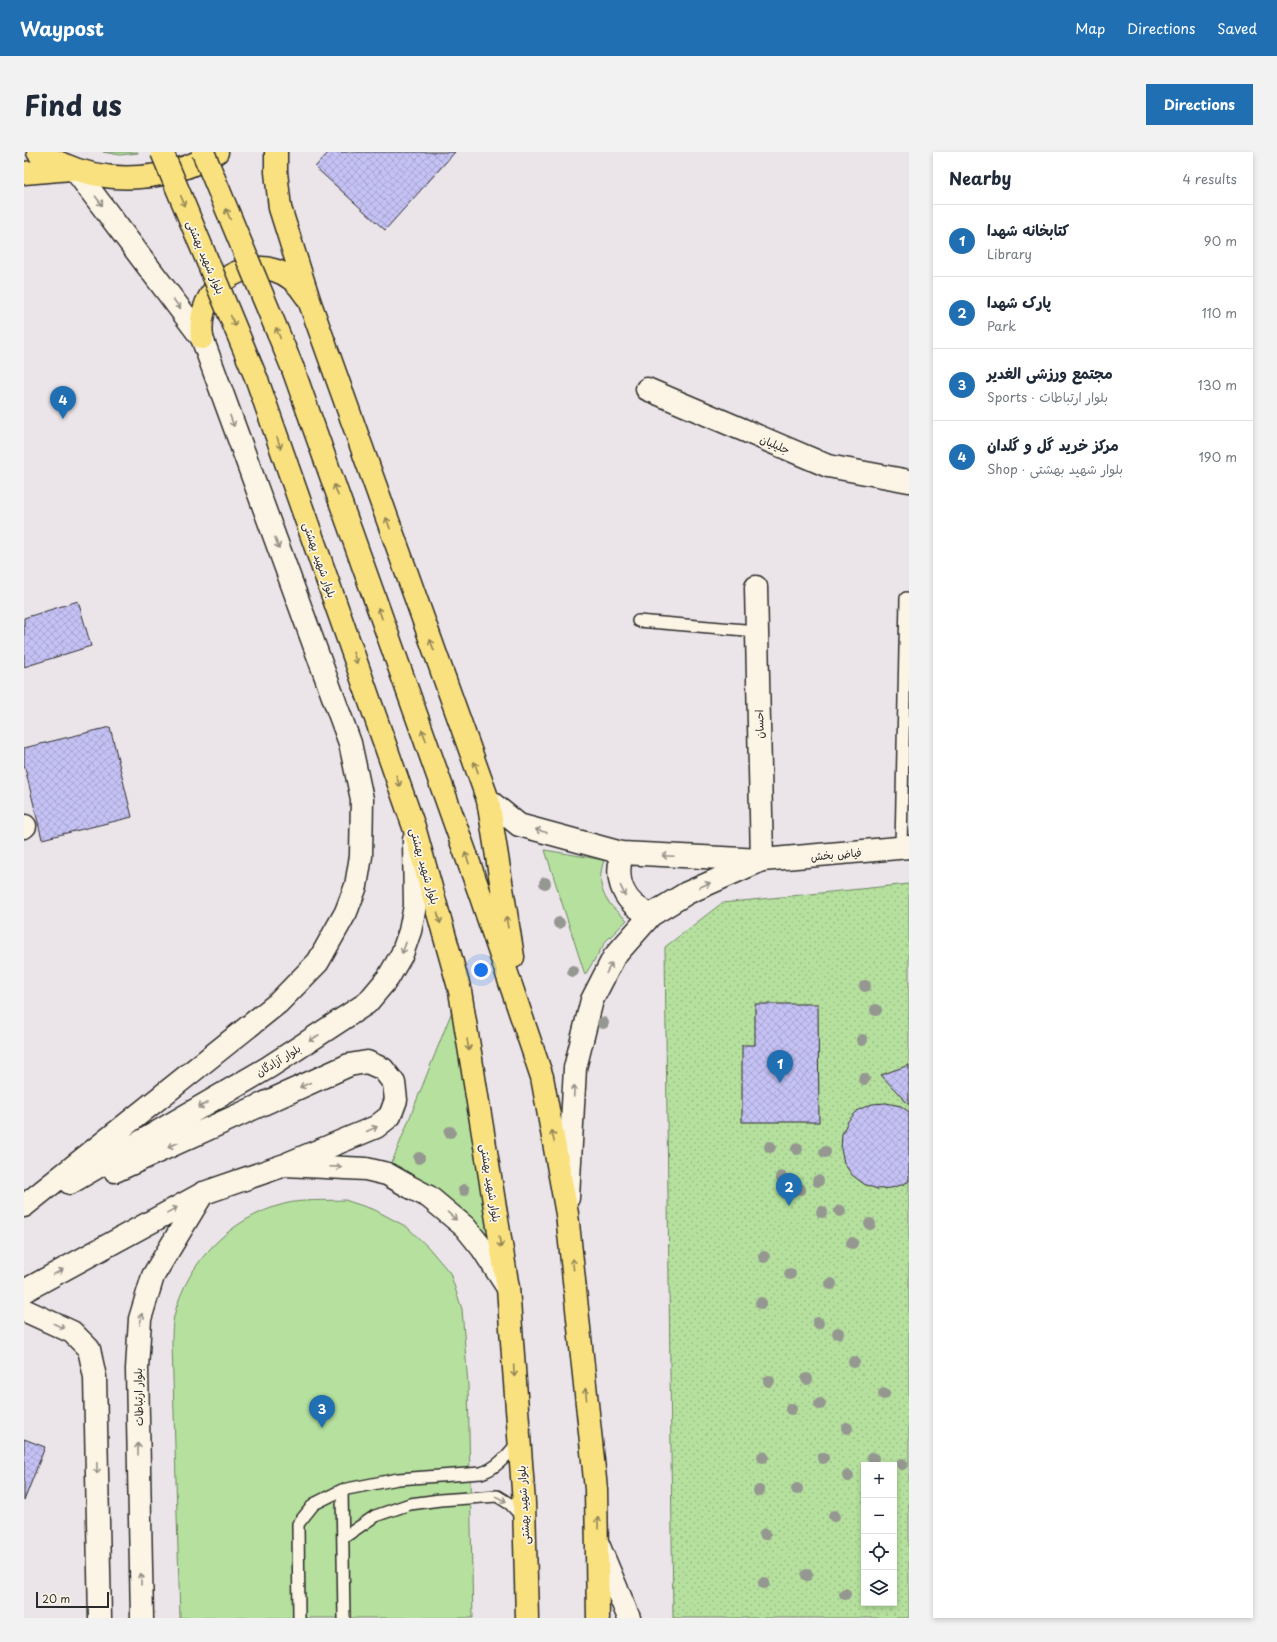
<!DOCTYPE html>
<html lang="en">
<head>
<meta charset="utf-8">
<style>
  body { margin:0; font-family:"Playpen Sans","Playpen Sans Arabic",sans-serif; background:#f2f2f3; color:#1f2937 }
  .controls { position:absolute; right:12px; bottom:12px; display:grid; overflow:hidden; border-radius:0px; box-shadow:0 2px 6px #0003 }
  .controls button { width:36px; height:36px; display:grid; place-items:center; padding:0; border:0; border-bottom:1px solid #e0e1e3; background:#fff; color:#1f2937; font:20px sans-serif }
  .scale { position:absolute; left:12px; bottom:10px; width:73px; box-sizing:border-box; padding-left:4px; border:2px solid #2b2b2b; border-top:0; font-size:11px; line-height:14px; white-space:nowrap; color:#2b2b2b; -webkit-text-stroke:3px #fcf5e5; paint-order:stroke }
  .you { position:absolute; left:457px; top:818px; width:14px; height:14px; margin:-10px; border:3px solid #fff; border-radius:50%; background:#1a73e8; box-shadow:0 0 0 6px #1a73e833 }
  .badge { display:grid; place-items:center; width:26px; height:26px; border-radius:50%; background:#1f6fb2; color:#fff; font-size:13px; font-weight:700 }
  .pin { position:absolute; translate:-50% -33px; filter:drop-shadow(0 1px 2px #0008) }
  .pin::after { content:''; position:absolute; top:21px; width:14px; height:12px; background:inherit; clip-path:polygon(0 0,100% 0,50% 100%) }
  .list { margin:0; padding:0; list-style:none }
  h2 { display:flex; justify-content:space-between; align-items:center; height:52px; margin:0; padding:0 16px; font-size:17px }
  h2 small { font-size:13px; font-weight:400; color:#747a83 }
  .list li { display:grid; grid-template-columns:26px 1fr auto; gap:12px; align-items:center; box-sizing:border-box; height:72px; padding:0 16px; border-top:1px solid #e0e1e3 }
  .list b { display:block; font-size:15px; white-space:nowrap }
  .list p { margin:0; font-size:13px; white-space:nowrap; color:#747a83 }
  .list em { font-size:13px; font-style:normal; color:#747a83 }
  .icon { flex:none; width:22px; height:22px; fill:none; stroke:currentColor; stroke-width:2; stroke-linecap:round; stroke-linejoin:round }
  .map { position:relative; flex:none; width:885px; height:1466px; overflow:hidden; border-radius:0px }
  header { display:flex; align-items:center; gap:24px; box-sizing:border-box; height:56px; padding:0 20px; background:#1f6fb2; color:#fff }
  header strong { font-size:19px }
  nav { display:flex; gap:22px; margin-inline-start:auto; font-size:14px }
  .intro { display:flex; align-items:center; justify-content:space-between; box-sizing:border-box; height:96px; padding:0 24px }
  h1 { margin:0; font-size:28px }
  .button { padding:10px 18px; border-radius:0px; background:#1f6fb2; color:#fff; font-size:14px; font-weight:700 }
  main { display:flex; gap:24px; padding:0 24px }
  aside { flex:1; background:#fff; border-radius:0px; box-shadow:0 2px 6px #0003 }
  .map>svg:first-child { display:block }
  .grass { fill:#b5e09d; stroke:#708664 }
  .park { fill:url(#park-dots); stroke:#708664; fill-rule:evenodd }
  .building { fill:url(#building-cross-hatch); stroke:#2b2b2b }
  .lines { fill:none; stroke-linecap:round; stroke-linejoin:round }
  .lane-casing { stroke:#2b2b2b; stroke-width:14 }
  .street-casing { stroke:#2b2b2b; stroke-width:25 }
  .secondary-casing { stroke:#2b2b2b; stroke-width:25 }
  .primary-casing { stroke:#2b2b2b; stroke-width:25 }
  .lane { stroke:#fcf5e5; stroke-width:11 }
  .street { stroke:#fcf5e5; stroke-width:22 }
  .secondary { stroke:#fcf5e5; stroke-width:22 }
  .primary { stroke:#fae180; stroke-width:22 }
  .primary-bridge-casing { stroke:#2b2b2b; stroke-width:25; stroke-linecap:butt }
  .primary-bridge { stroke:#fae180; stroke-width:22 }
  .tree { fill:#959791 }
  .oneway { stroke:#949088 }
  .oneway2 { stroke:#928656 }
  .labels { text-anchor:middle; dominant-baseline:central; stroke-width:3.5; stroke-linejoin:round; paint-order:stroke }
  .street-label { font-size:11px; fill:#2b2b2b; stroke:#fcf5e5 }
</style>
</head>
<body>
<header>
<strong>Waypost</strong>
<nav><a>Map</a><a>Directions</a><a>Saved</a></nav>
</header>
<div class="intro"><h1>Find us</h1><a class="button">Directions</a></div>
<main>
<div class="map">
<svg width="885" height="1466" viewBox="0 0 885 1466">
  <defs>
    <pattern id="park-dots" width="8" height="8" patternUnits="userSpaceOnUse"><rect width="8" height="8" fill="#b5e09d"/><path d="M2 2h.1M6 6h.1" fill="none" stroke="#9cc087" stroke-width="1.8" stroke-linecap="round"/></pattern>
    <pattern id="building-cross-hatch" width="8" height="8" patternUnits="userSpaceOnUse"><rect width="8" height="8" fill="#c4c1f4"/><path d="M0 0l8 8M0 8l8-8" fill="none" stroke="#a9a6d1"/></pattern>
  </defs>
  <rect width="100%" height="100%" fill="#ebe5ea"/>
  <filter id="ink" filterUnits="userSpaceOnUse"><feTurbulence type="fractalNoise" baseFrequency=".025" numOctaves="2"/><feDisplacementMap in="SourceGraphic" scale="8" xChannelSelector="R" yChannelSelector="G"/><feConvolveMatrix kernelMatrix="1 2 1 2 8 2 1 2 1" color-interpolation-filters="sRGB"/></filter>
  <g filter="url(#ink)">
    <path class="grass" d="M79,0H114V1L96,3Z
      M521,698L580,708C571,736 581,751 603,768L582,789L561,823Z
      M436,839L484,1136L458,1096L363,1023Z
      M321,1048L351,1058L383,1075L404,1095L426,1121L438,1157L444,1232L449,1466H156L148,1192C148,1183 148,1173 150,1164C163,1110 206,1066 260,1052C279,1047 302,1049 321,1048Z"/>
    <path class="park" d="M885,732V1466H649L641,795L698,751ZM840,1313H870V1451H840Z"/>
    <path class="building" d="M305,0H431L361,78L291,15Z
      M54,449L67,494L0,515V466Z
      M86,575L108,665L18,687L0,612V596Z
      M731,852H794L795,970H718V893H731Z
      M885,913V953L857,923Z
      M862,951L877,954L885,960V1029L880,1032L867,1036L853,1037L840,1032L828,1023L820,1011L817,997L818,982L824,969L834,958L848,952Z
      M0,1287L21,1295L0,1349Z"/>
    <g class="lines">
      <defs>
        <path id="lane" d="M614,469L733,479
          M877,696L882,446
          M318,1338L320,1466
          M319,1386L351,1364L386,1352L416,1348L473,1344L486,1352L499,1366
          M275,1466L274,1372L290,1352L318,1338L374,1327L457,1321C474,1316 484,1302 495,1289"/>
        <path id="street" d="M623,237L804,314L885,329
          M732,435L738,708
          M0,675L1,674"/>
        <path id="secondary" d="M464,648L495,673L598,701L738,708L885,695
          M598,701C590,729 600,752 627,763
          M91,1019L325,913L343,910L359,917L370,931L372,948L366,964L352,975L265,1011
          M46,1031L245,915L343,851L364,826L378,802L386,779L391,754L390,688
          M544,1046L551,916L568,848L590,805L627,763L663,741L738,708
          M0,1054L254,851L294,810L322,760L332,734L337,704L338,647L326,591L178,186L51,18
          M0,1139L180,1041L261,1013L342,1017L363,1022L386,1035L405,1045L441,1075L458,1096L484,1136
          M0,1158L48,1180L65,1197L71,1225L76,1466
          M574,1392L605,1466
          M118,1466L113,1217L116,1167L129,1124L179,1041"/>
        <path id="primary" d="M14,0C21,5 29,8 36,11C86,34 146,29 193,0
          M252,0V20L256,56L286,151L464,648L489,805
          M0,21L47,17
          M178,186C170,119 250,90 282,144
          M269,217L456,742L518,925L543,1062L572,1337L574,1466
          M233,228L390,675L436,839L484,1136L500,1351L503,1466"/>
      </defs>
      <use href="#lane" class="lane-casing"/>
      <use href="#street" class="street-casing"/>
      <use href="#secondary" class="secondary-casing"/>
      <use href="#primary" class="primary-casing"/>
      <use href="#lane" class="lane"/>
      <use href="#street" class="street"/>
      <use href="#secondary" class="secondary"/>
      <use href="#primary" class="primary"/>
      <defs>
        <path id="primary-bridge" d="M138,0L233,228
          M179,0L269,217"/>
      </defs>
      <use href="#primary-bridge" class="primary-bridge-casing"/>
      <use href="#primary-bridge" class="primary-bridge"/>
    </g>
    <g class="tree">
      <circle cx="521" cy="731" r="6"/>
      <circle cx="535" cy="771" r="6"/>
      <circle cx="549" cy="819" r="6"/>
      <circle cx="841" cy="834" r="6"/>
      <circle cx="852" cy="858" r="6"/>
      <circle cx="579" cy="871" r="6"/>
      <circle cx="838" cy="888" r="6"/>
      <circle cx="840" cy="927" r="6"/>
      <circle cx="426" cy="980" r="6"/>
      <circle cx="746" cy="995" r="6"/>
      <circle cx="773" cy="997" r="6"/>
      <circle cx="801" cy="1000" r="6"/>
      <circle cx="395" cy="1006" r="6"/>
      <circle cx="757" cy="1025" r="6"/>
      <circle cx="794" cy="1029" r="6"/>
      <circle cx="776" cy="1037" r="6"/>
      <circle cx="440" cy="1038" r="6"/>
      <circle cx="816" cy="1059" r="6"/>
      <circle cx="798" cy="1060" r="6"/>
      <circle cx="846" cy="1072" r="6"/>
      <circle cx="828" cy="1091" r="6"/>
      <circle cx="740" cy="1105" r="6"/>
      <circle cx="766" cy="1122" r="6"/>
      <circle cx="807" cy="1132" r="6"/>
      <circle cx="737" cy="1151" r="6"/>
      <circle cx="794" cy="1171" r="6"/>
      <circle cx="814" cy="1181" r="6"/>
      <circle cx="830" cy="1210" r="6"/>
      <circle cx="783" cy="1227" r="6"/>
      <circle cx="745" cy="1229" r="6"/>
      <circle cx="860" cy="1242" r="6"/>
      <circle cx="796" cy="1252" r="6"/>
      <circle cx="767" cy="1257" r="6"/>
      <circle cx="823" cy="1276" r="6"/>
      <circle cx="739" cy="1305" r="6"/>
      <circle cx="799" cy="1306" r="6"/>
      <circle cx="849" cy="1306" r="6"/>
      <circle cx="878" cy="1312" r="6"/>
      <circle cx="824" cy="1324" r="6"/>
      <circle cx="773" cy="1337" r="6"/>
      <circle cx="735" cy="1339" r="6"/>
      <circle cx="810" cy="1364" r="6"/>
      <circle cx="741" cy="1382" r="6"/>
      <circle cx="783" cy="1423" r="6"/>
      <circle cx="740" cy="1431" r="6"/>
      <circle cx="821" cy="1442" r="6"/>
    </g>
    <defs><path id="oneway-shaft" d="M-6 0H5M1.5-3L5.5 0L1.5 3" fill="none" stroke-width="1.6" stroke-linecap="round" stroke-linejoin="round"/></defs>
    <g class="oneway">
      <use href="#oneway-shaft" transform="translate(75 49) rotate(53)"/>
      <use href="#oneway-shaft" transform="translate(153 152) rotate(53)"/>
      <use href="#oneway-shaft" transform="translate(208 269) rotate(70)"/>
      <use href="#oneway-shaft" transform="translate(253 391) rotate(70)"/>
      <use href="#oneway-shaft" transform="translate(517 679) rotate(-165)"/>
      <use href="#oneway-shaft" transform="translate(644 704) rotate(-177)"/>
      <use href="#oneway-shaft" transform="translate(681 733) rotate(-23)"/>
      <use href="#oneway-shaft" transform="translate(599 739) rotate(65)"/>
      <use href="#oneway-shaft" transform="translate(380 796) rotate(110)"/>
      <use href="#oneway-shaft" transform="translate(585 816) rotate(-62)"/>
      <use href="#oneway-shaft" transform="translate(290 886) rotate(147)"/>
      <use href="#oneway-shaft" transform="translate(281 933) rotate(156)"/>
      <use href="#oneway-shaft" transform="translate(550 939) rotate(-87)"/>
      <use href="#oneway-shaft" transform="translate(179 953) rotate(150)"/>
      <use href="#oneway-shaft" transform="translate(348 977) rotate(-25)"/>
      <use href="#oneway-shaft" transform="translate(149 993) rotate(156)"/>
      <use href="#oneway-shaft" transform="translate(312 1015) rotate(2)"/>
      <use href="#oneway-shaft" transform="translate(148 1058) rotate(-29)"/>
      <use href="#oneway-shaft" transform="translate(428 1064) rotate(41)"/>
      <use href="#oneway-shaft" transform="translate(34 1120) rotate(-29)"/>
      <use href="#oneway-shaft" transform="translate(117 1167) rotate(-80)"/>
      <use href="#oneway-shaft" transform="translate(35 1174) rotate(25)"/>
      <use href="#oneway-shaft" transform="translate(114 1297) rotate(-91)"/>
      <use href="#oneway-shaft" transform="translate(73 1316) rotate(89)"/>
      <use href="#oneway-shaft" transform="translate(477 1347) rotate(26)"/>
      <use href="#oneway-shaft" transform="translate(117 1427) rotate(-91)"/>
    </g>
    <g class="oneway2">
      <use href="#oneway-shaft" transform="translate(159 49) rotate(67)"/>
      <use href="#oneway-shaft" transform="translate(204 62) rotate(-113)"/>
      <use href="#oneway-shaft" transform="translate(209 169) rotate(67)"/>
      <use href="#oneway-shaft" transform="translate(254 181) rotate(-113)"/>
      <use href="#oneway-shaft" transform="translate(255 291) rotate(71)"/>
      <use href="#oneway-shaft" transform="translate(312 338) rotate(-110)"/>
      <use href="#oneway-shaft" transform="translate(364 371) rotate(-110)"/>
      <use href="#oneway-shaft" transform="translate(356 461) rotate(-110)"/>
      <use href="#oneway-shaft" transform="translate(408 493) rotate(-110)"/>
      <use href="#oneway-shaft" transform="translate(331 506) rotate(71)"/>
      <use href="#oneway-shaft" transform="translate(400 583) rotate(-110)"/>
      <use href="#oneway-shaft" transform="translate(452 615) rotate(-110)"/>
      <use href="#oneway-shaft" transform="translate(374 629) rotate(71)"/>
      <use href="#oneway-shaft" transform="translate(443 706) rotate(-110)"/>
      <use href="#oneway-shaft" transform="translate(415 766) rotate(75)"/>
      <use href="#oneway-shaft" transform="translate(483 770) rotate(-99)"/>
      <use href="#oneway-shaft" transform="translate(444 893) rotate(81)"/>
      <use href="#oneway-shaft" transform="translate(529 984) rotate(-101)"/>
      <use href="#oneway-shaft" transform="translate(476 1090) rotate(81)"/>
      <use href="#oneway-shaft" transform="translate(549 1112) rotate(-96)"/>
      <use href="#oneway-shaft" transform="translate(490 1219) rotate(86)"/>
      <use href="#oneway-shaft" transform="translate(562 1242) rotate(-96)"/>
      <use href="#oneway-shaft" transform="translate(574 1371) rotate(-91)"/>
    </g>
  </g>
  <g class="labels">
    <g class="street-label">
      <text transform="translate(182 105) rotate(67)">بلوار شهید بهشتی</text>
      <text transform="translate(751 292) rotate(23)">جلیلیان</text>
      <text transform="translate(296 408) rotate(71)">بلوار شهید بهشتی</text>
      <text transform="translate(735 572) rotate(-91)">احسان</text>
      <text transform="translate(812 702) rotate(-5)">فیاض بخش</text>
      <text transform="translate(401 714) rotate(74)">بلوار شهید بهشتی</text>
      <text transform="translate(254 908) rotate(-32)">بلوار آزادگان</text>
      <text transform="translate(467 1031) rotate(81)">بلوار شهید بهشتی</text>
      <text transform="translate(114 1245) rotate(-91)">بلوار ارتباطات</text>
      <text transform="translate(499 1353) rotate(-93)">بلوار شهید بهشتی</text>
    </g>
  </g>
</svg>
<div class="controls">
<button>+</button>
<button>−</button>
<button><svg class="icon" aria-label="locate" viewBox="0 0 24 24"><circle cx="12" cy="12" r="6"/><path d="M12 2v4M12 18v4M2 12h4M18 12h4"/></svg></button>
<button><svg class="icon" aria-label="layers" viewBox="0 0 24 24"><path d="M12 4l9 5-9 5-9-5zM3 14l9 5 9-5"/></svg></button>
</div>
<div class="scale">20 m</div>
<div class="you"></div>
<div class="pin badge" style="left:756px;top:931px">1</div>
<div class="pin badge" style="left:765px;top:1054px">2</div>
<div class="pin badge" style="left:298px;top:1276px">3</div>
<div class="pin badge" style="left:39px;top:267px">4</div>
</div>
<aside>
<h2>Nearby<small>4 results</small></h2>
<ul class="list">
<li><span class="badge">1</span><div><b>کتابخانه شهدا</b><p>Library</p></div><em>90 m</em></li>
<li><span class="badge">2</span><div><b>پارک شهدا</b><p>Park</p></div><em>110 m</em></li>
<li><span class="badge">3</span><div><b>مجتمع ورزشی الغدیر</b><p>Sports · بلوار ارتباطات</p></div><em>130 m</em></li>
<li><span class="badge">4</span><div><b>مرکز خرید گل و گلدان</b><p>Shop · بلوار شهید بهشتی</p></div><em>190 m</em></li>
</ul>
</aside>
</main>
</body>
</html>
